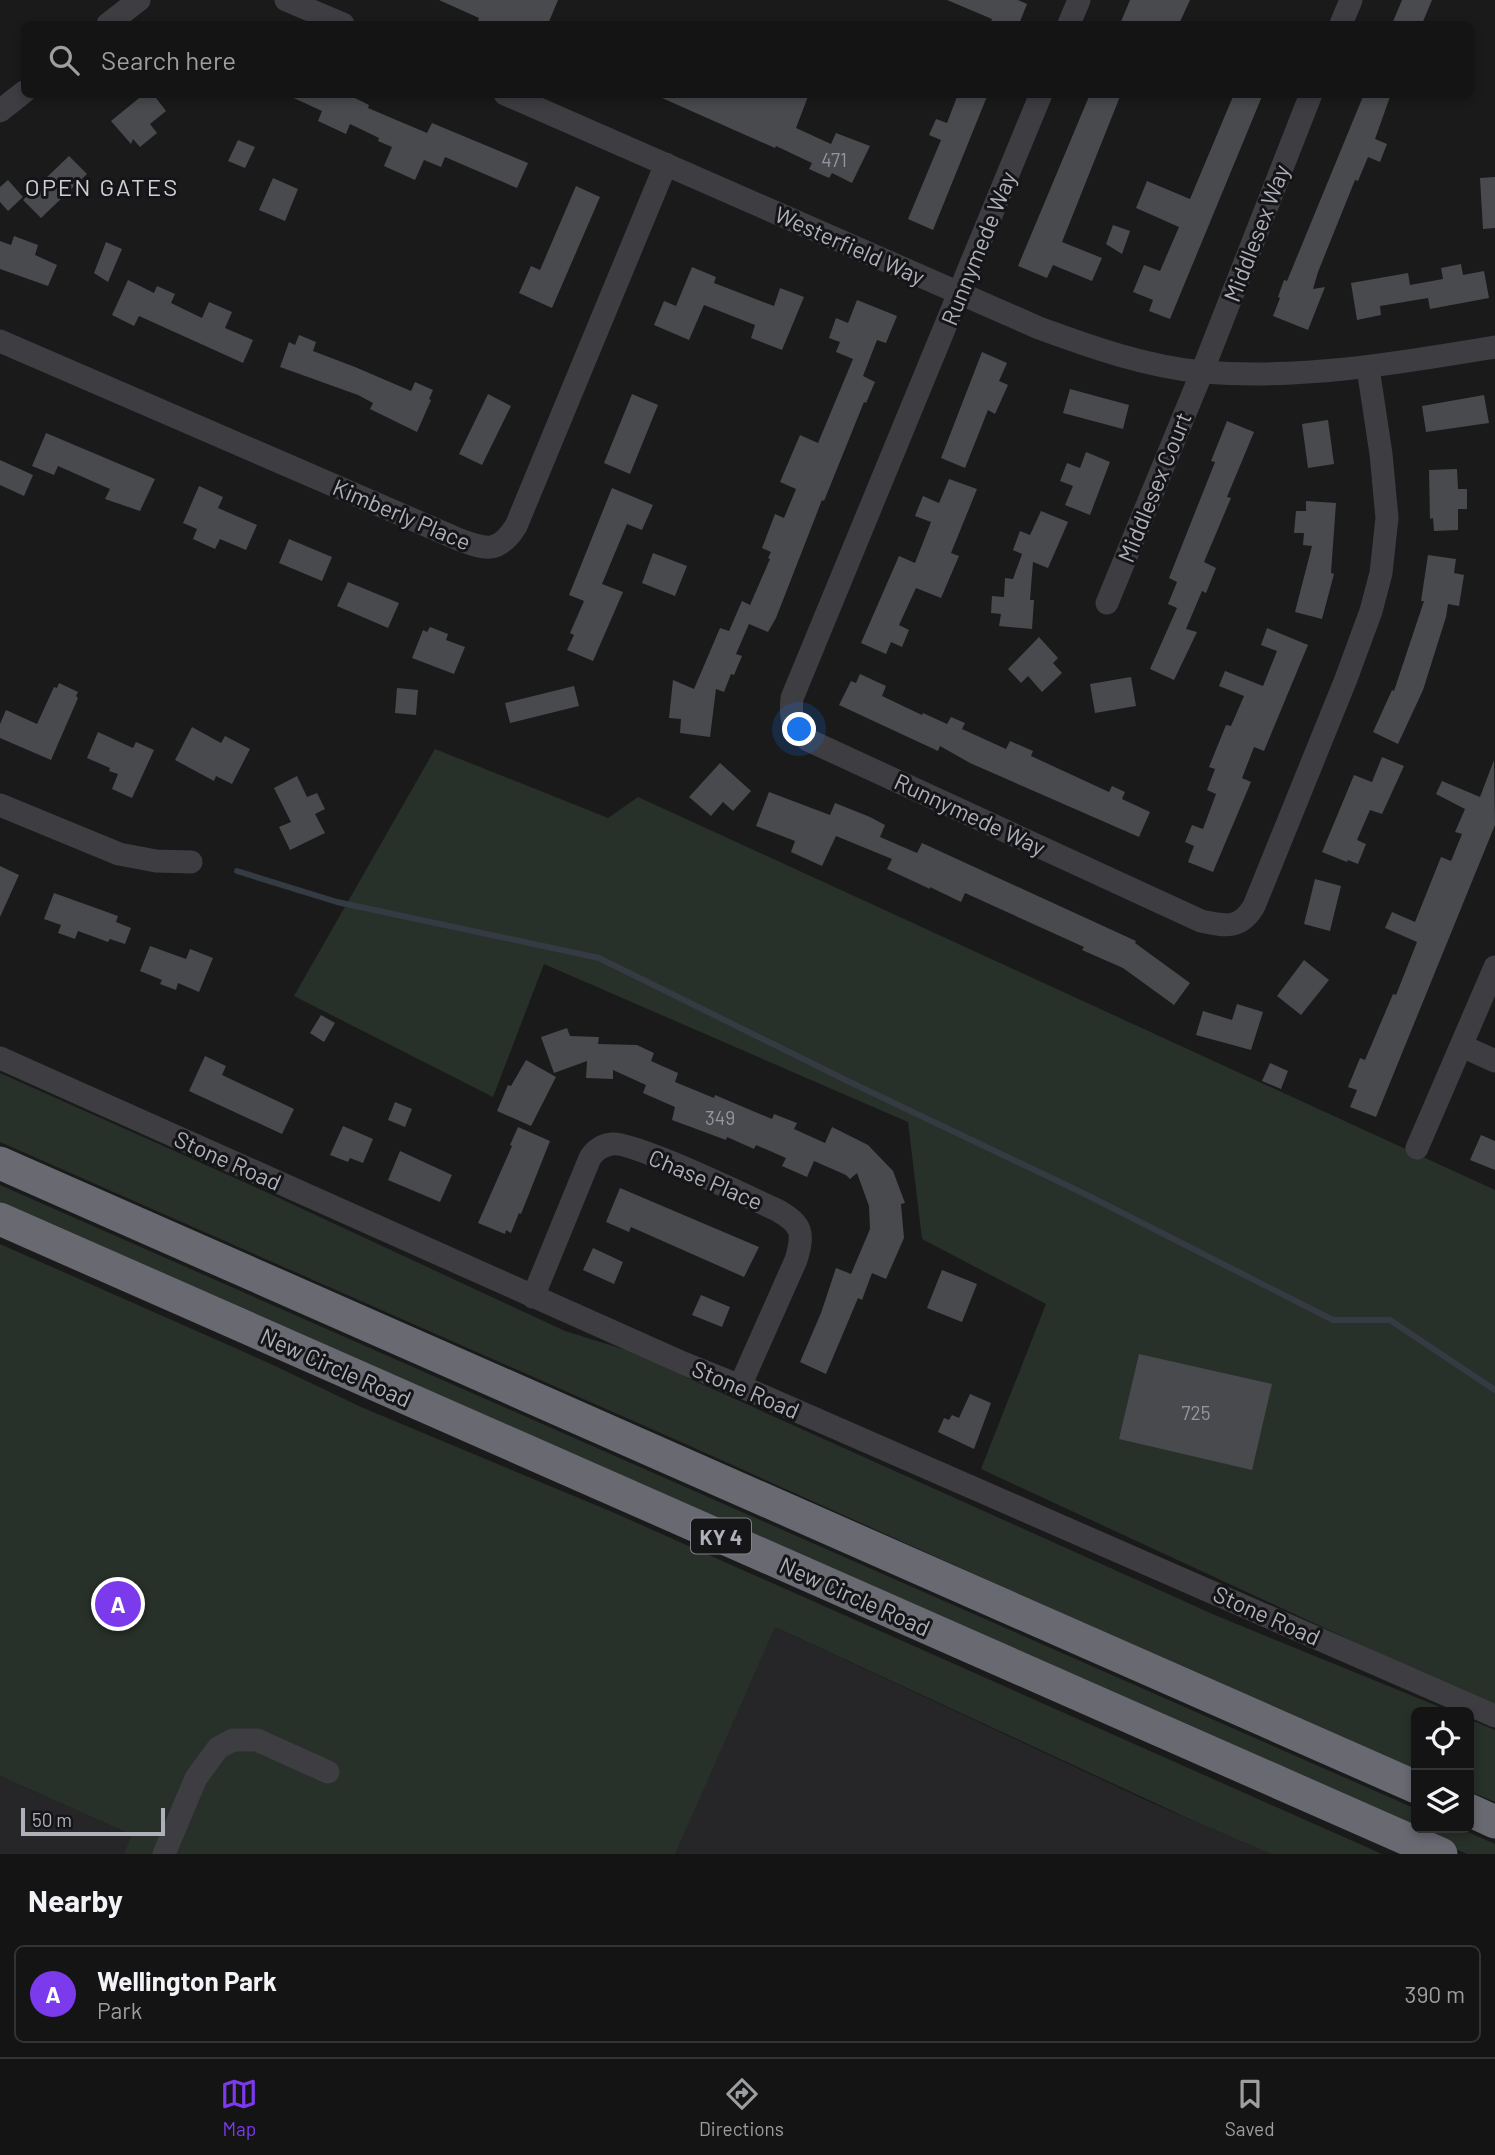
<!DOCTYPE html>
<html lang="en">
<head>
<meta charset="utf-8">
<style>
  body { margin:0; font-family:Barlow,sans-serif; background:#1d1d1d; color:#f1f3f6 }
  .controls { position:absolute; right:21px; bottom:21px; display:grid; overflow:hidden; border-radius:10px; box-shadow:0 4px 10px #0003 }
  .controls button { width:63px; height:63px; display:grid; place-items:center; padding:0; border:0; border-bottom:2px solid #333334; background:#141414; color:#f1f3f6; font:35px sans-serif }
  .scale { position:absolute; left:21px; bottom:18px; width:144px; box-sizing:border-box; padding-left:7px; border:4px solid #aeb0ba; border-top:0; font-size:19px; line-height:24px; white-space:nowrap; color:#aeb0ba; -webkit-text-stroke:5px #151517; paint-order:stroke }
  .you { position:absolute; left:800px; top:730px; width:24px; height:24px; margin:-18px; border:5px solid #fff; border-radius:50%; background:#1a73e8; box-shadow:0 0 0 10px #1a73e833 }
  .badge { display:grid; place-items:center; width:46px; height:46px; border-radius:50%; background:#7c3aed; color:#fff; font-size:23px; font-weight:700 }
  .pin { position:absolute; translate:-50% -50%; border:4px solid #fff; box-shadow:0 2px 7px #0006 }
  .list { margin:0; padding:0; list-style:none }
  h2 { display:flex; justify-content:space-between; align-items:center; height:91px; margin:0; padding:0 28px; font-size:30px }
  h2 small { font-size:23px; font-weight:400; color:#9d9ea0 }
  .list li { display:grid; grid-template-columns:46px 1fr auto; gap:21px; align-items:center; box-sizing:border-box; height:98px; margin:0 14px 14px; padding:0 14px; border:2px solid #333334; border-radius:10px }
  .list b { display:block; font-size:26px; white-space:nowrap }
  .list p { margin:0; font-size:23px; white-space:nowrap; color:#9d9ea0 }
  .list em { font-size:23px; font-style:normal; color:#9d9ea0 }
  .icon { flex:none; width:38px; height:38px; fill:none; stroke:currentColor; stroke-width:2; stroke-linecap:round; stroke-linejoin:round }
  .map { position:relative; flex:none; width:1495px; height:1854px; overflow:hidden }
  .search { position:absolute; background:#141414; box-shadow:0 4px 10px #0003; left:21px; right:21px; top:21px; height:77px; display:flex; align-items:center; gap:18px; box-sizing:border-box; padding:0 24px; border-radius:10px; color:#9d9ea0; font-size:26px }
  .sheet { height:203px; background:#141414 }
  nav { display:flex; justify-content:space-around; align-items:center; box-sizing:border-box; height:98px; border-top:2px solid #333334; background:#141414; font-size:19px; color:#9d9ea0 }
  nav a { display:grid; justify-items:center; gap:4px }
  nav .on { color:#7c3aed }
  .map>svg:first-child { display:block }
  .built { fill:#262628 }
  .green { fill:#28302a }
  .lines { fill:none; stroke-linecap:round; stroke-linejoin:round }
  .stream { stroke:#353b43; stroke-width:6 }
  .building { fill:#494a4e }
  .minor { stroke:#3d3d42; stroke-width:23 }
  .highway { stroke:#686971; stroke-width:33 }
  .labels { text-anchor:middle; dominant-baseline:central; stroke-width:6; stroke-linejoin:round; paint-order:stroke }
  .number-label { font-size:19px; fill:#95969f }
  .shield { fill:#151517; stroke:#808289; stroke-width:2 }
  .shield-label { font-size:21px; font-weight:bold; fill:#aeb0ba }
  .street-label { font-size:23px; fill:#aeb0ba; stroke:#151517 }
  .neighbourhood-label { font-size:24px; letter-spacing:2px; fill:#cecfd6; stroke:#151517 }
</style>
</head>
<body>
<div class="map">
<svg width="1495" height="1854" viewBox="0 0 1495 1854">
  <rect width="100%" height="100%" fill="#1a1a1b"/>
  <path class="built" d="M775,1627L1152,1803L1271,1854H0V1776L132,1835Z"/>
  <path class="green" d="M435,749L608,818L638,797L1495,1190V1707L981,1469L1046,1304L922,1239L908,1122L544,964L493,1097L294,996Z
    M0,1073L266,1192L565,1331L626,1350L1217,1616L1452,1712H1416V1769L1221,1685L681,1442L0,1142Z
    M0,1185L1416,1809V1828H1459L1495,1844V1854H1467L0,1205Z
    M0,1244L271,1364L361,1407L610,1511L1382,1854H1271L1194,1821L775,1627L675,1854H124L132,1835L0,1776Z
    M1469,1719L1495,1730V1802L1469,1791Z"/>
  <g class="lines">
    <path class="stream" d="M237,871L337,902L599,958L854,1084L1085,1194L1333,1320H1390L1495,1390"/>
  </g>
  <path class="building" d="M439,0H558L548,24H487L478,21L479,18Z
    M947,0H1018L1027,4L1019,24H990L992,19Z
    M1130,0H1190L1179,24H1120Z
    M1402,0H1432L1422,24H1392Z
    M144,94H153L166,111L150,124L157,133L140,147L133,139L131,144L111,121Z
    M285,94H347L369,105L368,108L427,133L432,123L528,163L517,188L445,157L441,167L424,160L415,180L384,166L392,147L378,141L379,138L350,124L346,134L318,121L322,111Z
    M653,94H809L796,128L831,144L836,133L870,146L852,183L832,173L829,178L809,169L812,163L776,146L775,148Z
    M958,94H988L933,230L908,219L941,140L929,135L936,119L947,123Z
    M1090,94H1121L1062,242L1102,258L1092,281L1053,265L1047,278L1018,266Z
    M1234,94H1263L1170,319L1149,311L1153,300L1133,292L1144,265L1160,271L1179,227L1136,208L1147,181L1190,199Z
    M1364,94H1391L1375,139L1387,144L1380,162L1368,157L1358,181L1355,180L1318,272L1313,289L1325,287L1308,330L1273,316L1280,298L1278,297L1284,280L1287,281Z
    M238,140L255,147L245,168L228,161Z
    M69,156L87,174L41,218L23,200Z
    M1495,177V228L1483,229L1480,178Z
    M273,178L298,189L285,221L259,210Z
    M8,180L23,197L8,211L0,202V187Z
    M576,186L600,197L552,308L519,293L531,266L540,270Z
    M1113,225L1130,231L1122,254L1106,244Z
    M14,236L38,245L35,255L57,265L48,286L0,269V241L11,245Z
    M106,242L122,249L108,282L94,273Z
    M1461,264L1463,275L1484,271L1489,298L1430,309L1428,298L1380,306L1381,315L1357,320L1351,283L1408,273L1410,285L1443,279L1441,268Z
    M692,267L716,277L714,283L774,306L780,288L804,297L782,350L751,338L755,325L704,305L689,340L654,325L664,301L676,306Z
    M128,280L154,293L157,286L175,294L171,303L202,318L209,302L232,312L225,328L253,340L243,363L139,316L134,326L112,315Z
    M857,300L897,316L886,343L877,340L863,376L875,382L866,403L864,402L824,501L822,500L776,618L768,632L749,624L736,654L742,656L734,675L731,674L724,692L716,689L710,737L680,733L681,719L669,718L673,680L694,689L720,628L729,631L742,601L750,605L770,559L768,558L771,552L762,548L775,514L784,518L796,489L780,482L800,435L818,443L853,359L836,352L840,342L829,338L836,318L848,323Z
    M299,335L316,342L313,351L355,367L411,391L415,382L433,390L429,399L431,400L417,432L370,409L373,403L358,395L280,367L289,342L295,345Z
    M982,352L1007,363L999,381L1008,385L995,414L988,410L965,468L941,458Z
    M1070,389L1129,405L1123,429L1063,413Z
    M488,394L511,406L482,465L459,454Z
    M632,394L658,405L630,474L604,463Z
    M1484,395L1489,423L1426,432L1422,406Z
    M1328,420L1334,464L1308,468L1302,424Z
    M1227,421L1254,432L1227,497L1231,498L1204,562L1216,568L1206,593L1202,591L1186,629L1197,632L1174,680L1150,669L1177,608L1168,604L1177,582L1169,578L1215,462L1211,461Z
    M46,433L155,479L140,511L105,499L110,489L58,466L54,475L32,466Z
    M1086,452L1110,462L1090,515L1065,505L1073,486L1060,481L1067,463L1080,468Z
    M0,460L33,475L24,496L0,485Z
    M1457,469L1458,489H1467V509H1458V530L1434,531L1433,518L1430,519L1429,470Z
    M949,479L977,489L951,553L959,556L941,598L916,588L899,625L909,630L902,647L891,642L886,654L861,643L899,556L915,563L931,522L915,516L923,496L939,503Z
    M199,486L223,497L218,508L257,525L246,550L220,539L215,549L193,539L197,529L183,523Z
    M612,488L653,505L642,530L627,524L602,584L623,592L593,661L567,650L574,635L570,633L584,601L569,595Z
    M1306,501L1336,503L1331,573L1334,574L1322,619L1295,612L1312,546L1303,545L1304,533H1294L1296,511H1306Z
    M1041,511L1068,522L1048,568L1033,562L1030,600H1034L1032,629L999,626L1001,614L991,613L992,596L1004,597L1005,578L1013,579L1022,554L1013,550L1020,531L1030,535Z
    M289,539L332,557L322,581L279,563Z
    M653,553L687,566L675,596L642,583Z
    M1428,555L1456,559L1454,573L1464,575L1459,606L1448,604L1446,617L1423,690L1398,744L1373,732L1392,690L1394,691L1424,601H1421Z
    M348,582L399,603L388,628L337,606Z
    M430,627L448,634L446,640L465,647L454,674L412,658L423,630L427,632Z
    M1267,628L1308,645L1264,751L1254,747L1242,778L1251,782L1213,872L1188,862L1194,846L1185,842L1192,825L1203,829L1216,794L1207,790L1215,769L1209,767L1226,725L1231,726L1244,696L1219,686L1225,671L1263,686L1277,651L1261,645Z
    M1039,637L1058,658L1053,663L1062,673L1042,692L1028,676L1021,683L1008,669Z
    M860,674L886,686L882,696L922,715L923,713L947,724L951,717L965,723L962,729L1006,749L1010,741L1033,751L1031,756L1109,792L1112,786L1125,792L1122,799L1150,812L1139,837L970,763L940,746L938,751L839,705L851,681L856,683Z
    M1131,677L1136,706L1095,713L1090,684Z
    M59,683L78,692L76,696L78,698L51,760L0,738V724L6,710L37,724L54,687L57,688Z
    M574,686L579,706L510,723L505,703Z
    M397,688L418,690L416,715L395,713Z
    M192,727L221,743L225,736L250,749L232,784L216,776L214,781L175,760Z
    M98,732L133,748L136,742L154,750L132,798L112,789L118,774L109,771L110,768L87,758Z
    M1382,757L1404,766L1382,814L1370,810L1357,840L1366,844L1358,864L1348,860L1347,862L1322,852L1354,775L1372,782Z
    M1494,760L1495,825L1376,1117L1350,1107L1357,1090L1348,1087L1360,1058L1365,1060L1393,994L1396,995L1417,942L1385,928L1392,912L1415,922L1441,857L1451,861L1462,834L1455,832L1465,809L1436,794L1442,781L1480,797Z
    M720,763L751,791L733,811L723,802L711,816L689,797Z
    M297,776L307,797L317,793L325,809L315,814L325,833L290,850L279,827L291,822L274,788Z
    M769,792L830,815L835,803L870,817L885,825L880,837L917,853L922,843L1136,941L1135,943L1190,983L1174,1005L1123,968L1082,950L1084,947L965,893L961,902L930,887V889L887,869L892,859L836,836L822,866L791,852L795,841L756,826Z
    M0,866L19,875L0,917Z
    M1315,879L1341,886L1330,931L1304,924Z
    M54,893L118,916L116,922L131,928L125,944L110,939L108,942L78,931L75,939L58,933L61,925L44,919Z
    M150,946L186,959L190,949L213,958L199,992L178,983L176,990L160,984L162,980L140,971Z
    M1304,960L1329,980L1301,1015L1277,996Z
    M1237,1004L1263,1012L1251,1050L1196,1035L1203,1011L1232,1020Z
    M321,1015L335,1023L324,1042L310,1033Z
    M567,1028L570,1036L599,1037L598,1044L637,1045L654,1053L651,1061L678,1073L675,1082L714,1098L715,1095L772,1119L774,1114L797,1123L794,1129L825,1143L832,1127L868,1145L893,1171L905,1203L901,1204L904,1238L886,1279L872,1273L862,1300L858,1298L826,1374L800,1362L821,1313L836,1268L851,1274L870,1229L869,1206L857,1173L850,1179L846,1175L814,1161L807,1177L782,1166L786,1158L756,1145L754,1149L727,1137L726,1140L672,1120L675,1107L643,1093L646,1085L613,1070V1079L586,1078L587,1061L554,1073L541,1037Z
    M205,1056L226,1066L222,1075L294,1109L282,1134L189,1091Z
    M526,1060L556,1077L531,1126L497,1111L508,1085L511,1086Z
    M1270,1063L1288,1071L1281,1089L1262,1081Z
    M395,1102L412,1109L405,1127L388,1120Z
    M343,1126L373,1139L363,1163L350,1158L348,1162L330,1155Z
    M518,1127L550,1141L521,1214L519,1213L511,1233L506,1230L505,1234L478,1223L512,1146L510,1145Z
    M1481,1135L1495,1141V1170L1470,1160Z
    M400,1151L452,1175L440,1202L388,1180Z
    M620,1188L759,1247L744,1277L631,1227L629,1232L606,1222Z
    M593,1248L623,1262L614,1284L583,1270Z
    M942,1270L977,1284L962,1322L927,1308Z
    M701,1295L730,1307L722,1327L692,1315Z
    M1139,1354L1272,1384L1252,1470L1119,1439Z
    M970,1394L991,1403L974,1449L938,1432L944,1418L949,1420L952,1415L959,1418Z"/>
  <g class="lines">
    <path class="minor" d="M286,0L343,24
      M108,24L139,0
      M1069,24L1079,0
      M1341,24L1351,0
      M505,94L1039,328C1091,347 1147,367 1203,372C1301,380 1399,363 1495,347
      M1041,94L792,698C790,718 792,728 808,740L1201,921C1225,926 1240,930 1254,906L1346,679L1371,611L1381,573L1387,518L1381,454L1368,368
      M0,111L24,92
      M0,341L460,540C487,550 499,553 516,526L666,164
      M1107,603L1202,372L1311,94
      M0,805L119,854L156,861L191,862
      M1462,1046L1495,1061
      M0,1058L683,1363L740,1386L1495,1716
      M1417,1148L1495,967
      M533,1297L590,1158C595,1150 603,1145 612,1144C633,1141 750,1198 777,1210C803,1225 804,1233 796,1260L740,1386
      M164,1854L196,1778L218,1748L233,1740H257L328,1772"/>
    <path class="highway" d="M0,1163L1416,1787
      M0,1219L1441,1854
      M1469,1810L1495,1822"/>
  </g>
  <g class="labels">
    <g class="number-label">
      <text x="834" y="159">471</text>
      <text x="720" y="1117">349</text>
      <text x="1196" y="1412">725</text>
    </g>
    <rect class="shield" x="691" y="1518.5" width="60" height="35" rx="5"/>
    <g class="shield-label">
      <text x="721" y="1536">KY 4</text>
    </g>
    <g class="street-label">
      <text transform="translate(1256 233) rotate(-69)">Middlesex Way</text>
      <text transform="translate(850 245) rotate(24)">Westerfield Way</text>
      <text transform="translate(978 248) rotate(-68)">Runnymede Way</text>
      <text transform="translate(1154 487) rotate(-68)">Middlesex Court</text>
      <text transform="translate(402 514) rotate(23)">Kimberly Place</text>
      <text transform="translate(970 814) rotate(25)">Runnymede Way</text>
      <text transform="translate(228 1160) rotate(24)">Stone Road</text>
      <text transform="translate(706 1179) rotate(23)">Chase Place</text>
      <text transform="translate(336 1367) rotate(24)">New Circle Road</text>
      <text transform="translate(746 1389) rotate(23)">Stone Road</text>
      <text transform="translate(855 1596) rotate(24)">New Circle Road</text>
      <text transform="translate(1267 1615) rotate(24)">Stone Road</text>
    </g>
    <g class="neighbourhood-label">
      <text x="102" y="186">OPEN GATES</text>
    </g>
  </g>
</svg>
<div class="controls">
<button><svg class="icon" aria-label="locate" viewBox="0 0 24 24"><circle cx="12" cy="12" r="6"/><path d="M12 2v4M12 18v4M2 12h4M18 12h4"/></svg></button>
<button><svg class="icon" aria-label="layers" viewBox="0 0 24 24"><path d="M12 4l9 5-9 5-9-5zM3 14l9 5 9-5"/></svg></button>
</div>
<div class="scale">50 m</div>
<div class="you"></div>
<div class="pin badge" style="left:118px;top:1604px">A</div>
<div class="search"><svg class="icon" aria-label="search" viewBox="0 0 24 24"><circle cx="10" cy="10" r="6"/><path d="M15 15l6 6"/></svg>Search here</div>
</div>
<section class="sheet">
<h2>Nearby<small></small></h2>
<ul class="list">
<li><span class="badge">A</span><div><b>Wellington Park</b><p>Park</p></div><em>390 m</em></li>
</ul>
</section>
<nav>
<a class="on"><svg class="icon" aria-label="map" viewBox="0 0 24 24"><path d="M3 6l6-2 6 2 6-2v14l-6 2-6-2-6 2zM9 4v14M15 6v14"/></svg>Map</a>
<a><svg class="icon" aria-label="directions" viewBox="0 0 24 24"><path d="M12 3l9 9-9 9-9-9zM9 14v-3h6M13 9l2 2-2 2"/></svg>Directions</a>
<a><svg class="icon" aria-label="saved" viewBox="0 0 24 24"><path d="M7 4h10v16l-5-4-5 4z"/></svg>Saved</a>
</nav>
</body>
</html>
